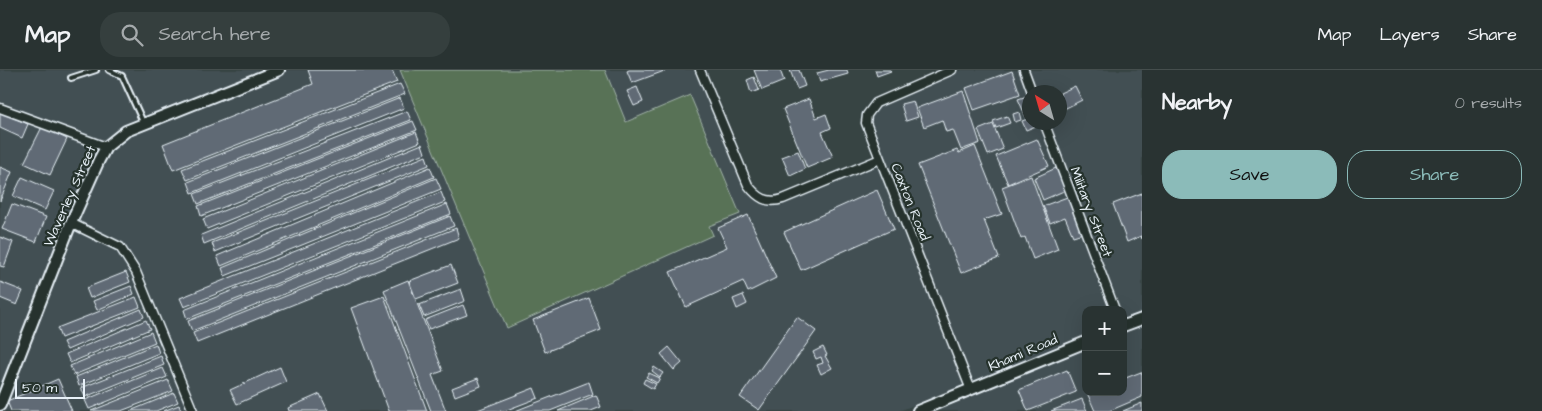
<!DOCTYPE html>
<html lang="en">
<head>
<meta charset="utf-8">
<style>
  body { margin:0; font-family:"Architects Daughter",sans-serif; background:#353f3e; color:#f1f3f6 }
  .controls { position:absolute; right:15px; bottom:15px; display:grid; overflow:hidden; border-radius:10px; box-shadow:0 5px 20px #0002 }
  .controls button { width:45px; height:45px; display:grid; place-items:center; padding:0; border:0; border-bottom:1px solid #454e4d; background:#293332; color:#f1f3f6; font:25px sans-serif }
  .compass { position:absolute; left:1022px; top:15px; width:45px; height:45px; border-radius:50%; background:#293332; box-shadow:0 5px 20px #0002; rotate:323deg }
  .scale { position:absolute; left:15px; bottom:12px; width:70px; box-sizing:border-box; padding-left:5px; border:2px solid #e8f1f8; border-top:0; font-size:14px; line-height:18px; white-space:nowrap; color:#e8f1f8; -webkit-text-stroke:4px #26332d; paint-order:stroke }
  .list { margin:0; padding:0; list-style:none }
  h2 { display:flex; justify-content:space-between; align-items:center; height:65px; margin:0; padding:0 20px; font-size:21px }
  h2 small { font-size:16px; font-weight:400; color:#a5aaac }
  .actions { display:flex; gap:10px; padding:15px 20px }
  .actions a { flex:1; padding:11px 0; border:1px solid #8bbbb9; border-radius:20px; text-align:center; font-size:18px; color:#8bbbb9 }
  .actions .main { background:#8bbbb9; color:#111 }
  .icon { flex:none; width:28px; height:28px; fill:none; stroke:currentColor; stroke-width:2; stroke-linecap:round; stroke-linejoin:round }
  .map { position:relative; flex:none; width:1142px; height:341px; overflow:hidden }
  header { display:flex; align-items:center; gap:30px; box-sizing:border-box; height:70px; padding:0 25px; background:#293332; border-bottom:1px solid #454e4d }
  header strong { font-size:24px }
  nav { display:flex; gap:28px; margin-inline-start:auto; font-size:18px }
  .search { width:350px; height:45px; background:#353f3e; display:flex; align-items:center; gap:12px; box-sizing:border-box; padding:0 18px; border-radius:20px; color:#a5aaac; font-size:19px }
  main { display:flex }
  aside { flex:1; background:#293332 }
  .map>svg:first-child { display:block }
  .built { fill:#435052; fill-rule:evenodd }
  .green { fill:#597257; stroke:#a0b2a8 }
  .building { fill:#606b75; stroke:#e8f1f8 }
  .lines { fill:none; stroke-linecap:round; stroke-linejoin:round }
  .service-casing { stroke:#e8f1f8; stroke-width:8 }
  .minor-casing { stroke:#e8f1f8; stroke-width:11 }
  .tertiary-casing { stroke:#e8f1f8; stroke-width:14 }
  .service { stroke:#26332d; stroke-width:4 }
  .minor { stroke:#26332d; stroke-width:8 }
  .tertiary { stroke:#26332d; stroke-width:10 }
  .labels { text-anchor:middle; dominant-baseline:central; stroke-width:4.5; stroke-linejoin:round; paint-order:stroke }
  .street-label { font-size:14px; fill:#e8f1f8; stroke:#26332d }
</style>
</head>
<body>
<header>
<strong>Map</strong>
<div class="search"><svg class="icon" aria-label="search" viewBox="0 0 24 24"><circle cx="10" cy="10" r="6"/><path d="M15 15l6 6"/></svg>Search here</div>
<nav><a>Map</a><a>Layers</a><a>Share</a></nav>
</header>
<main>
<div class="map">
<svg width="1142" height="341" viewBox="0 0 1142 341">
  <rect width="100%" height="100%" fill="#374443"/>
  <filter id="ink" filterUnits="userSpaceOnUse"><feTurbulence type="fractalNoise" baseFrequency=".02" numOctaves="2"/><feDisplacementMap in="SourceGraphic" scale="10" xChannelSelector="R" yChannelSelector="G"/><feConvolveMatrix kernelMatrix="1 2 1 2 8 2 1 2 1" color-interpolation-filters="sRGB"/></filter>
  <g filter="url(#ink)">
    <path class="built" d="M0,0H698L746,116L754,129L768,135L882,90L869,59V45L877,34L962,0H1142V244L1123,251V240H1086V266L899,341H0ZM1030,22H1060V52H1030Z
      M1142,255V341H937L1086,279V322H1123V263Z"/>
    <path class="green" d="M400,0H605L626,52L690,25L740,144L709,156L713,165L507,258Z"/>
    <path class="building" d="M308,0H392L397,12L173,100L163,74L313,14Z
      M629,0H667L632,13L627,1Z
      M754,0H780L784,11L762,20Z
      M790,0H799L805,16L797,19Z
      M829,0H847L848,4L820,12L817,3Z
      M875,0H890L891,1L877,6Z
      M1012,1L1020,24L974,40L966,18Z
      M754,7L759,20L751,23L747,10Z
      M400,14L405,24L187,110L182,99Z
      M1075,16L1082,30L1060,41V23Z
      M637,17L643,32L634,36L627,21Z
      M963,21L980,73L961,80L953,60L946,62L942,50L924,57L917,38Z
      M1027,26L1030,31V45L1026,47L1018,29Z
      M400,28L404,38L192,123L188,112Z
      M809,29L816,48L826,44L831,58L822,62L833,87L807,98L783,39Z
      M913,31L918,47L906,51L901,34Z
      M407,41L411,50L198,134L194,124Z
      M0,42L28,54L22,68L0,58Z
      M1019,42L1021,50L1015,52L1013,44Z
      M1007,46L1010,53L996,58L993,51Z
      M1030,48V52H1040L1041,54L1026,60L1022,51Z
      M413,51L417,60L201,146L198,136Z
      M993,54L1003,79L988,85L978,60Z
      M42,57L67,69L50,105L24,93Z
      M416,62L420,72L207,159L203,149Z
      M1037,69L1049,96L1008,114L996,86Z
      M422,74L425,83L204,174L201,165Z
      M975,76L1002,144L984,150L999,188L961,203L918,95L957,80L959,83Z
      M798,81L805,99L790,106L782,87Z
      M426,86L429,95L215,182L212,173Z
      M0,97L12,102L0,131Z
      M430,97L434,107L221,196L217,186Z
      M1056,98L1066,120L1043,130L1034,108Z
      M1031,106L1058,179L1033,189L1025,167L1021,169L1002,117Z
      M22,107L54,121L45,140L13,126Z
      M436,108L441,119L225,206L222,198Z
      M877,120L894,159L801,200L784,162Z
      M441,122L445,132L184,237L180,228Z
      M1142,123V169L1141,166L1127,172L1113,134Z
      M1070,126L1083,163L1073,166L1065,147L1050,153L1043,136Z
      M12,134L46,147L36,172L2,159Z
      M447,134L451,144L187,249L184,240Z
      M748,145L776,208L748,222L743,211L686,237L670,202L727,177L718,158Z
      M450,146L454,156L192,261L188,251Z
      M456,158L459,168L197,273L193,263Z
      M0,167L13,172L4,197L0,196Z
      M451,195L458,213L416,229L409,211Z
      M126,202L130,212L90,228L86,218Z
      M408,210L443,301L432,305L446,341H431L384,220Z
      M0,212L23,221L17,235L0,228Z
      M131,216L134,224L97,240L93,231Z
      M461,219L465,231L424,247L419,235Z
      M743,225L747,234L737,239L733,229Z
      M384,226L427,341H389L351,238Z
      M136,227L140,237L61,268L57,258Z
      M589,228L601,260L545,282L533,250Z
      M463,235L467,245L429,259L425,250Z
      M141,239L144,247L67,280L63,272Z
      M797,247L816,261L759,340L740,327Z
      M146,250L150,259L70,293L66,284Z
      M151,262L155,272L74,305L70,296Z
      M156,274L159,283L79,316L76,307Z
      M669,277L682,293L674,300L661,284Z
      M823,277L827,285L825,286L832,298L821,304L817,295L823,293L821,287L816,289L813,282Z
      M161,286L164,295L85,327L81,318Z
      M280,297L286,312L237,334L230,320Z
      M654,297L663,303L660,307L652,301Z
      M163,298L167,307L89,339L85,330Z
      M1067,300L1076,322L1028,341L1019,320Z
      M1141,302L1142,305V327L1109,341H1095L1088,325L1094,322H1123V309Z
      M649,303L660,308L657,313L646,307Z
      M478,308L481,316L455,326L452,318Z
      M58,309L72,341H11L7,331Z
      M645,309L656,314L653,319L643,313Z
      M168,310L173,321L121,341H91Z
      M589,312L593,324L550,341H515Z
      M534,318L538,328L504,341H475Z
      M174,323L178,332L156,341H130Z
      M320,324L328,341H289L288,338Z
      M596,325L601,337L591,341H558Z
      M1082,329L1087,341H1051Z
      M1142,333V341H1123Z
      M179,335L181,341H163Z"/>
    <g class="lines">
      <defs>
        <path id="service" d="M109,0L122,6L143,52
          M71,8L96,0"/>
        <path id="minor" d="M700,0L748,115C758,128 767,134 783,129L880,89
          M952,0L876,33L867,45L866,53L971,320
          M1024,0L1032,22
          M0,38L106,77
          M1044,52L1115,240
          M71,153L120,177L136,202L193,341"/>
        <path id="tertiary" d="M1123,256L1142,249
          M0,335L71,153L99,90L106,77L126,61L279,0
          M918,341L1086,272"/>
      </defs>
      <use href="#service" class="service-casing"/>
      <use href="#minor" class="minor-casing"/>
      <use href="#tertiary" class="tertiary-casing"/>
      <use href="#service" class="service"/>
      <use href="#minor" class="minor"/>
      <use href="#tertiary" class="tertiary"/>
    </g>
  </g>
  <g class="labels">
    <g class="street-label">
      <text transform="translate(70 126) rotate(-66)">Waverley Street</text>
      <text transform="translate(910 132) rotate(68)">Caxton Road</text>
      <text transform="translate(1091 142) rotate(69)">Military Street</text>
      <text transform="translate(1023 283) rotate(-23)">Khami Road</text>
    </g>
  </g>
</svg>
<div class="controls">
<button>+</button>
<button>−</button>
</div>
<svg class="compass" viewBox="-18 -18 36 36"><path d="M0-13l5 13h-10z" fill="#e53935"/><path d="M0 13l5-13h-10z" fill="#a5aaac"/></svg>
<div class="scale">50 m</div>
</div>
<aside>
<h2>Nearby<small>0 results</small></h2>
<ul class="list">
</ul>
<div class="actions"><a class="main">Save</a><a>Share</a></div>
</aside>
</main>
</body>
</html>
